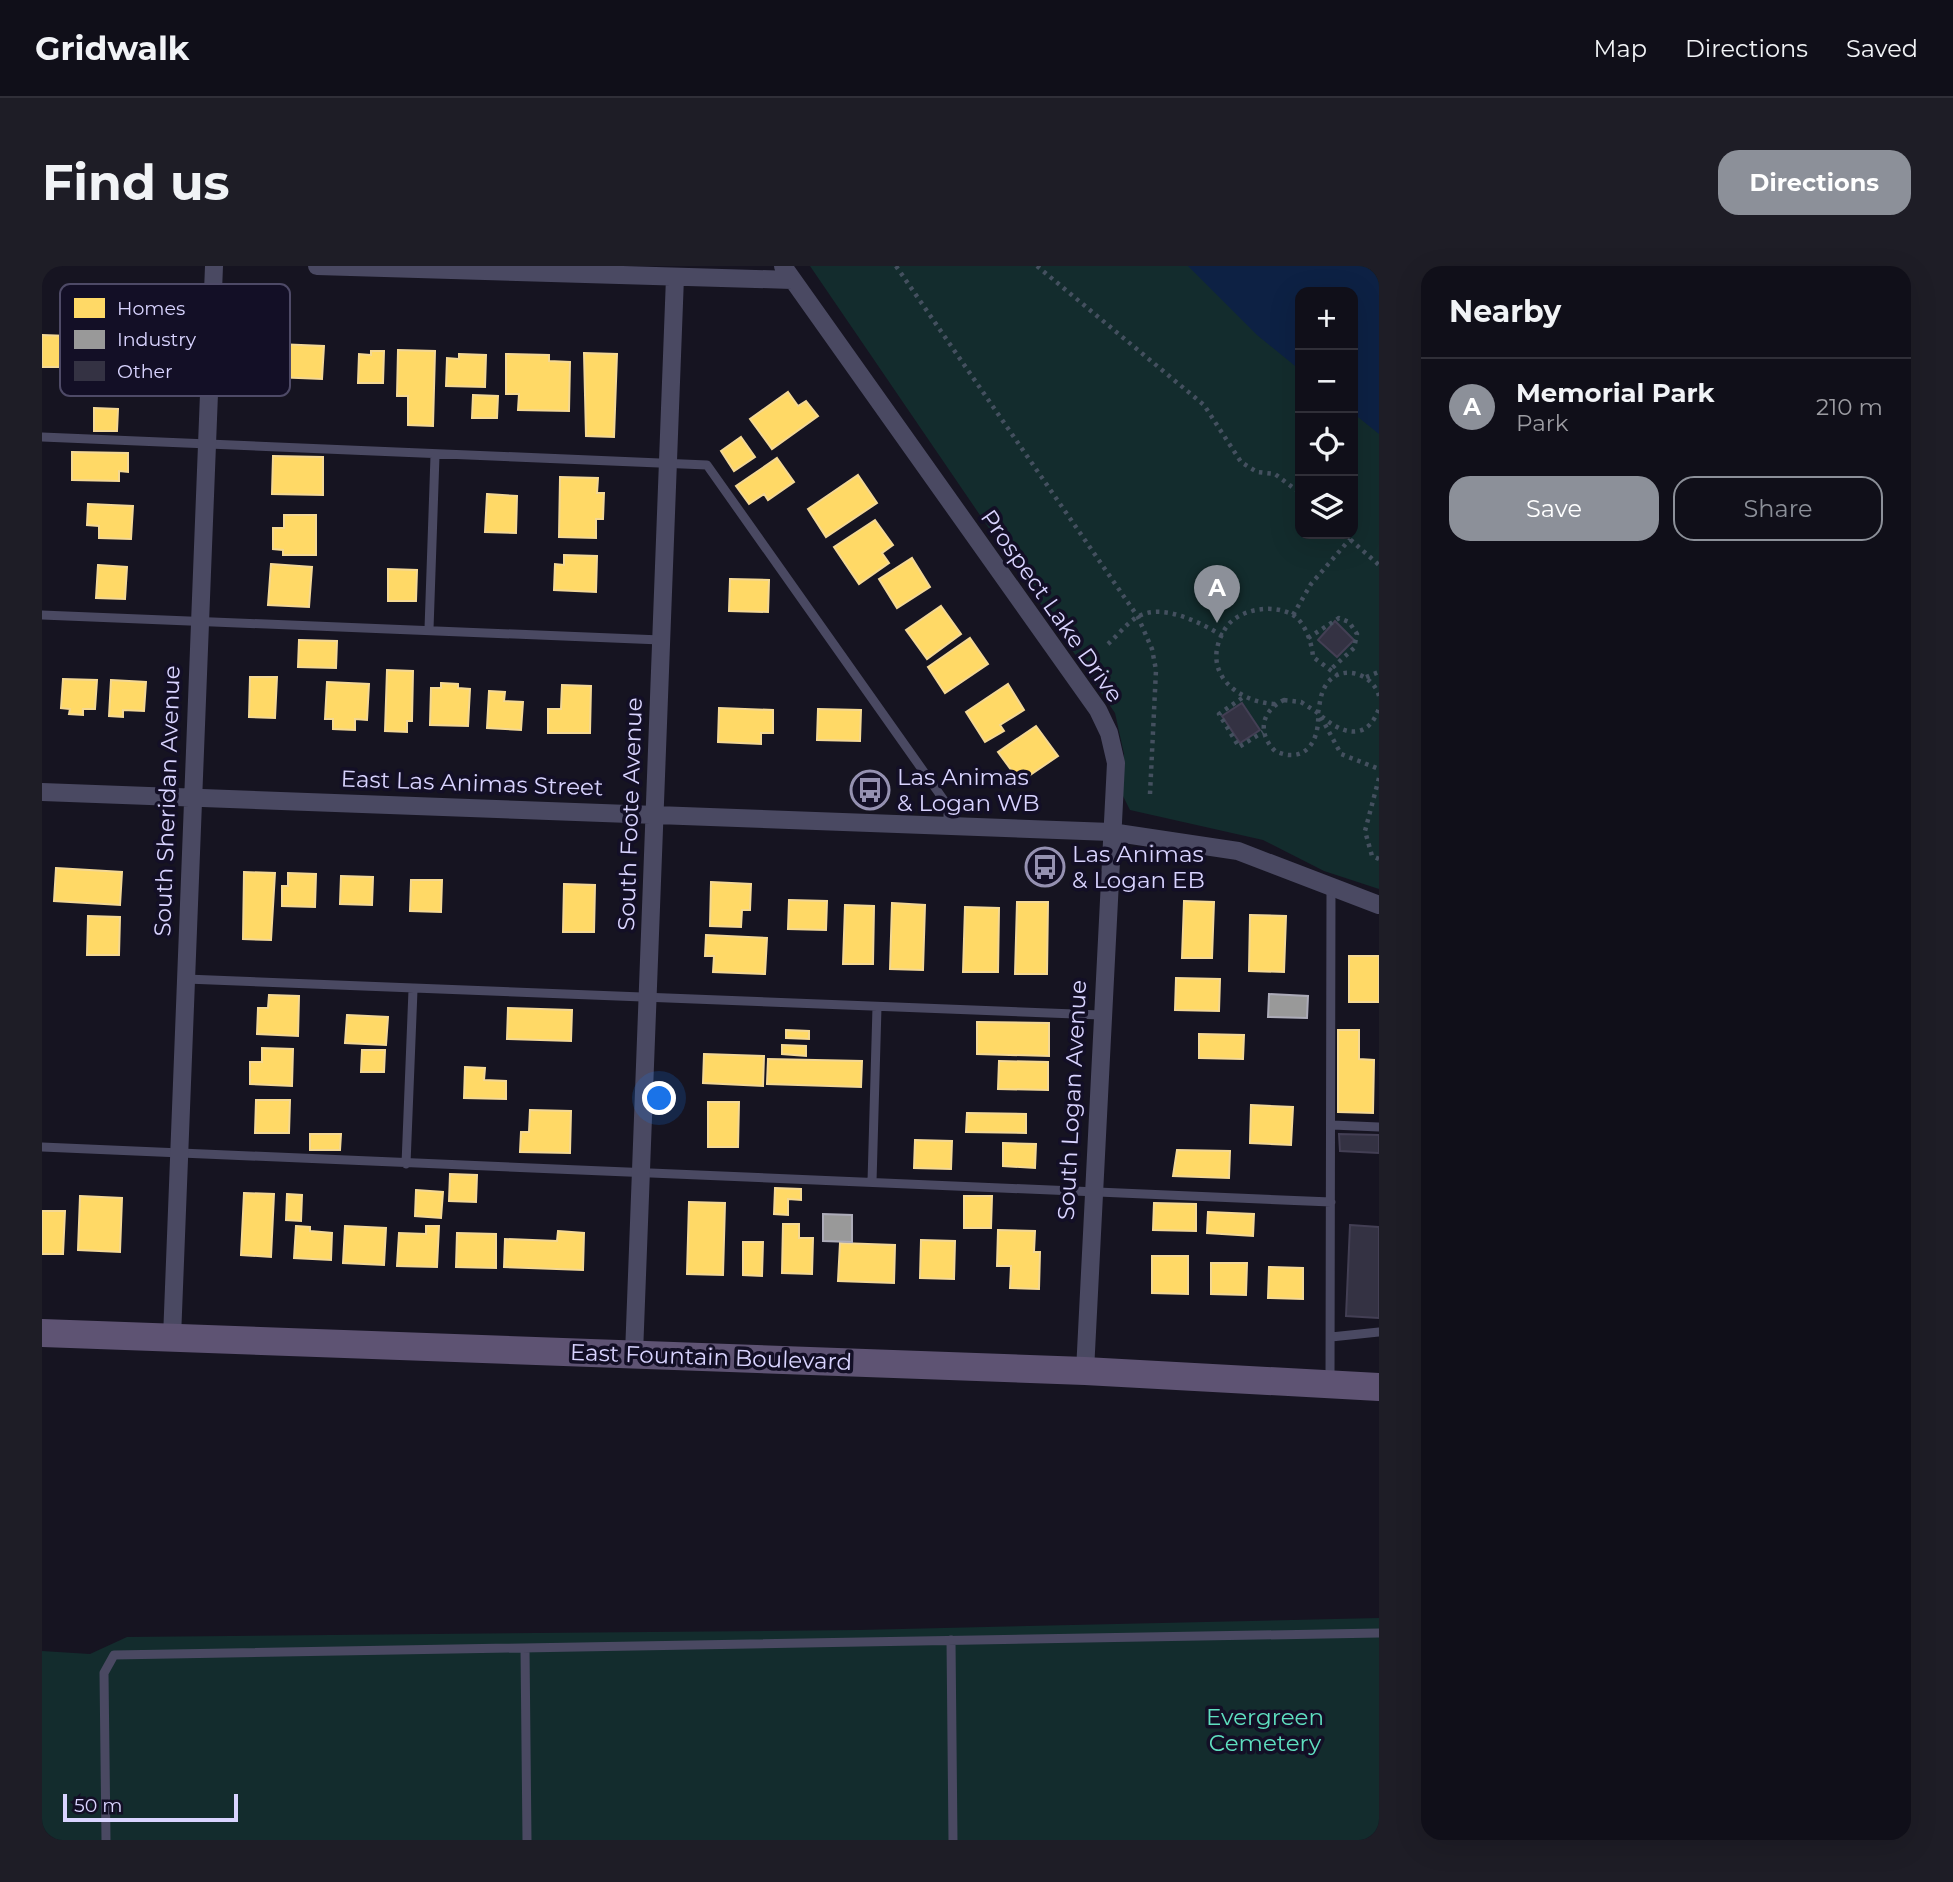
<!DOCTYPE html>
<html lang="en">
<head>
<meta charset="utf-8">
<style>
  body { margin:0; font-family:Montserrat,sans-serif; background:#1e1d26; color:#f1f3f6 }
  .controls { position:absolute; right:21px; top:21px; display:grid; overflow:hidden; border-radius:14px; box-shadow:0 7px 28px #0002 }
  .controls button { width:63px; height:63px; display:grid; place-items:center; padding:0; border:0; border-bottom:2px solid #302f38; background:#100f19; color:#f1f3f6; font:35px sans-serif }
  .scale { position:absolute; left:21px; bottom:18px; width:175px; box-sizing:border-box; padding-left:7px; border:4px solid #d9d4ff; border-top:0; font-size:19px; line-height:24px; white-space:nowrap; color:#d9d4ff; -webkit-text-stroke:5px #130f26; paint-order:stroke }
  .you { position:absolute; left:618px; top:833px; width:24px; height:24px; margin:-18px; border:5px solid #fff; border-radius:50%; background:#1a73e8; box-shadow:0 0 0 10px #1a73e833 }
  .badge { display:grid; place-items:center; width:46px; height:46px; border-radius:50%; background:#8c9099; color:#fff; font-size:23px; font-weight:700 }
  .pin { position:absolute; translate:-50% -58px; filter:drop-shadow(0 2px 4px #0008) }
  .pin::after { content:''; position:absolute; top:37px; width:24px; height:21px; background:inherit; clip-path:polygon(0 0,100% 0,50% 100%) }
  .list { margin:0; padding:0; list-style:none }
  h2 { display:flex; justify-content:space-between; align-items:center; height:91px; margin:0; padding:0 28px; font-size:30px }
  h2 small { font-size:23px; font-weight:400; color:#9c9ca2 }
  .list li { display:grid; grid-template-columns:46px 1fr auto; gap:21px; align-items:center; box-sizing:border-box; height:98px; padding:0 28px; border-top:2px solid #302f38 }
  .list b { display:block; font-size:26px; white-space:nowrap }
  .list p { margin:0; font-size:23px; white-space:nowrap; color:#9c9ca2 }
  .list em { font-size:23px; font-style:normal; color:#9c9ca2 }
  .actions { display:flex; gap:14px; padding:21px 28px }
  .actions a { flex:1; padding:16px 0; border:2px solid #8c9099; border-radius:21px; text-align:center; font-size:24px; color:#8c9099 }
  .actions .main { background:#8c9099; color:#fff }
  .icon { flex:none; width:38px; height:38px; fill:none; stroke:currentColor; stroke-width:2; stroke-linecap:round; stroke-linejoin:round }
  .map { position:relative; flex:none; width:1337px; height:1574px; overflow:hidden; border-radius:21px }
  header { display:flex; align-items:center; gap:42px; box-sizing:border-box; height:98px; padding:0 35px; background:#100f19; border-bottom:2px solid #302f38 }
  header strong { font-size:33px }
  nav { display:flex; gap:38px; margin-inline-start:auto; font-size:24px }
  .intro { display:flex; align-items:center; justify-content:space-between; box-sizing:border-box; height:168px; padding:0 42px }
  h1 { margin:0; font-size:49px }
  .button { padding:18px 32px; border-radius:21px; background:#8c9099; color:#fff; font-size:24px; font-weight:700 }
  main { display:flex; gap:42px; padding:0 42px }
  aside { flex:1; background:#100f19; border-radius:21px; box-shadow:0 7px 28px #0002 }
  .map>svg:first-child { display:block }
  .green { fill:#132c2d; fill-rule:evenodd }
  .water { fill:#0d2144 }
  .homes { fill:#ffd966; stroke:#f4d894; stroke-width:2 }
  .industry { fill:#999; stroke:#acabb8; stroke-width:2 }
  .building { fill:#343243; stroke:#433f54; stroke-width:2 }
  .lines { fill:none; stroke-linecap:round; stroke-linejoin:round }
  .path { stroke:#44505f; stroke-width:4.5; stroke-dasharray:3.5 5; stroke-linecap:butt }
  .lane { stroke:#4a4962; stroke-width:9 }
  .street { stroke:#4a4962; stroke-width:18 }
  .primary { stroke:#5e5373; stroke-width:28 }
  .labels { text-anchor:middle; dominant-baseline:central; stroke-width:7; stroke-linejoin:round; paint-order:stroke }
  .street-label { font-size:23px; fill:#d9d4ff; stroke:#130f26 }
  .poi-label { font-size:23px; fill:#d9d4ff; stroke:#130f26; text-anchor:start }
  .park-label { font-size:23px; fill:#5fe0c0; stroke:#130f26 }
  .key { fill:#130f26; stroke:#4e4a67; stroke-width:2 }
  .key-label { font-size:19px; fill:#d9d4ff }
</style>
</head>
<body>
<header>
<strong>Gridwalk</strong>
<nav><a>Map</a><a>Directions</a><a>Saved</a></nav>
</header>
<div class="intro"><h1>Find us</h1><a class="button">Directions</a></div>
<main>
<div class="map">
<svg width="1337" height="1574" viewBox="0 0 1337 1574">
  <rect width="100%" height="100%" fill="#161421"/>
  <path class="green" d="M768,0H1337V623L1282,605L1221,574L1088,544L1079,526L1082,488L1073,447ZM1258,26H1311V268H1258Z
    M1337,1352V1574H0V1385L48,1388L85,1371L816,1364Z"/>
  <path class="water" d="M1146,0H1337V168L1311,147V26H1258V104L1215,69Z"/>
  <path class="homes" d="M0,69L27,70L26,101H0Z
    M235,78L282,80L280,113L233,111Z
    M356,84L393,85L391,160L366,159V130H355Z
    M329,85H342L341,117H316L317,88L329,89Z
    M542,87L575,88L572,171L544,170Z
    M417,88L444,89L443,121L404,120L405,92L417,93Z
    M464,88L507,89V95L528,96L527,145L476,144L477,128H464Z
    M746,126L756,140L764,135L776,150L730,183L708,153Z
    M431,129L456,130L455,152H430Z
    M52,142L76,143L75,165H52Z
    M699,171L713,191L692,205L679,185Z
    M30,186L86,187V206L77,205V215L30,214Z
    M231,190L281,191V229L230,228Z
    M735,192L752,216L726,234L722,228L707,238L694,220Z
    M816,209L835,237L784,271L766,243Z
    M518,211L556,212L555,227H562L561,253H554V272L517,271Z
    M445,228L475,230L474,267L443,266Z
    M46,238L91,240L89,273L57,272V260L45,259Z
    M242,249H274V289H241V284L231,283V262H242Z
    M833,254L851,279L840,287L847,297L817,318L792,281Z
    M522,289L555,290L554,326L512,324L513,298L522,299Z
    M870,292L888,321L855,342L837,313Z
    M229,298L270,301L267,341L226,339Z
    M56,299L85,301L83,333L54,332Z
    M346,303L375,304L374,335H346Z
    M688,313L727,314L726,346L687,345Z
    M899,340L919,368L885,393L864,364Z
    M928,372L946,398L903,427L886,401Z
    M257,374L295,375L294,402L256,401Z
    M345,404L371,405L370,455H365V466L343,465Z
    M208,411H235L233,452L207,451Z
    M21,413L55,414L53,443H41V449L27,448L28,443L19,442Z
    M69,414L104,416L102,445L81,444V451L67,450Z
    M285,416L327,418L325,454L313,453V464L291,463V453H283Z
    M399,417L416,418V422L428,423L426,460L388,459L389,422H399Z
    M966,418L982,444L958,459L962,465L943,476L924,446Z
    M520,419L549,420L548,467H506V443H519Z
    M447,425L463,426L462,435L481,436L479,464L445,462Z
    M677,442L731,444V467H719V478L676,476Z
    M776,443L819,444L818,475L775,474Z
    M994,460L1016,490L978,516L956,486Z
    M14,602L80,606L78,639L12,635Z
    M202,606L233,607L229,674L201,673Z
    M246,607L274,608L273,641L240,640V620H246Z
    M299,610L331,611L330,639L298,638Z
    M369,614H400L399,646L368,645Z
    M669,616L709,618L708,644H700L699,661L668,660Z
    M522,618L553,619L552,666H521Z
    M747,634L785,635L784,664L746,663Z
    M1142,635L1172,636L1170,692H1140Z
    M975,636H1006L1005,708H973Z
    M850,637L883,639L881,704L848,703Z
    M803,639L832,640L831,698H801Z
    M923,641L957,642L956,706H921Z
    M1208,649L1244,650L1242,706L1207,705Z
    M46,650L78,651L77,689H45Z
    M664,669L725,672L723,708L671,706L672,690H663Z
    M1307,690H1337V736H1307Z
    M1134,712L1178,713L1177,745L1133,744Z
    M227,729L257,730L256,770L215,768L216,742H226Z
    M466,742L530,744L529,775L465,773Z
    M305,749L346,751L344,779L303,777Z
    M935,756L1007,757V790L935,788Z
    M744,764L767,765V773L744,772Z
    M1296,764H1317V793L1332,794L1331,847L1296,846Z
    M1157,768L1202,769L1201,793L1157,792Z
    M740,779L764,780V790L740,788Z
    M220,782L251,783L250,820L208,818V796H220Z
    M320,784H343L342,806H319Z
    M662,788L722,790L721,820L661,817Z
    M726,793L820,795L819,821L725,818Z
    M957,795L1006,796V824L956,823Z
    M423,801L443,802L442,814L464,815V833L422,832Z
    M214,834H248L247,867H213Z
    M666,836H697L696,881H666Z
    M1209,839L1251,841L1249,879L1208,877Z
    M488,844L529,845L528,887L478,886L479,866H487Z
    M925,847L984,848V867L924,866Z
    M268,868H299L298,884H268Z
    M873,874L910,875L909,903L872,902Z
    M961,877L994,878L993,902L961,900Z
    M1135,884L1188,885L1187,912L1131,910Z
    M408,908L435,909L434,936L407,935Z
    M733,922L759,923V934L746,933V949L732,948Z
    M374,924L401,926L399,952L373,950Z
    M202,927L232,928L229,991L199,989Z
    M245,928L260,929L259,955L244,954Z
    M38,930L80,932L78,986L36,984Z
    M922,930H950L949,962H922Z
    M647,936L683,937L681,1009L645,1008Z
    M1112,937L1154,938V965L1111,964Z
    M0,945H23L21,988H0Z
    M1166,946L1212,948L1211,970L1165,967Z
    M741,958H757V972H771L770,1008L740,1007Z
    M254,960L268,961V965L290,967L289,994L252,992Z
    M303,960L344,962L342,999L301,997Z
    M384,960H397L395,1001L355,1000L357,967L384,968Z
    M956,964L993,965L992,986H998L997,1023L968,1022L969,1000H955Z
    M516,965L542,967L541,1004L462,1001L463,973L515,975Z
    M415,967L454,968V1002L414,1001Z
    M879,974L913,975L912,1013L878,1012Z
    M701,976H721L720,1010L701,1009Z
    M798,977L853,979L852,1017L796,1015Z
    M1110,990H1146V1028L1110,1027Z
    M1169,997H1205L1204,1029L1169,1028Z
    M1227,1001L1261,1002V1033L1226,1032Z"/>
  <path class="industry" d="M1227,728L1266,730L1265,752L1226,751Z
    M781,948L810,949V976L781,975Z"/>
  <path class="building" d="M1293,355L1312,374L1295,391L1276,374Z
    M1200,437L1218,464L1198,477L1180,450Z
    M1297,868L1337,869V887L1298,885Z
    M1308,959L1337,961V1052L1304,1050Z"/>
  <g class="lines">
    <path class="path" d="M854,0L1096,351L1110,383L1114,404L1108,528
      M995,0L1162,139L1199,196L1215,206L1233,208L1258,227
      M1302,268L1337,299
      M1251,349L1269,318L1308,273
      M1266,372L1297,352L1307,356L1315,368L1312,382L1288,404
      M1066,378C1075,370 1085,357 1095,351C1120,336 1159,357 1181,370
      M1324,411L1337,406
      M1337,430C1331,407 1298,397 1284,419C1278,428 1278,438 1276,447C1297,467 1325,478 1337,442
      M1200,432L1177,448L1197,481L1221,466
      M1242,434L1259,436L1276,447C1278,475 1263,499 1233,485C1215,467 1219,445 1242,434Z
      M1233,438C1194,436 1157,405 1183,363C1195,343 1231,337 1251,349C1263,356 1270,377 1271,391L1295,409
      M1279,451L1299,488L1337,503
      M1337,512L1323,565L1330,590L1337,593"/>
    <path class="lane" d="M0,171L665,199L906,540V559
      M0,349L619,374
      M387,363L393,190
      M144,713L1059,749
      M1290,859L1337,861
      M0,881L1289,936
      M364,898L371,724
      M830,916L835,741
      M1289,1071L1337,1066
      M1288,1113L1289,621
      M909,1374L911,1574
      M483,1382L485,1574
      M64,1574L62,1407L72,1389L1337,1367"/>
    <path class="street" d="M275,0L750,14
      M741,0L1056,444L1067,467L1074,497L1043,1105
      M0,526L1069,566L1196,585L1337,639
      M130,1072L172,0
      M592,1088L633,11"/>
    <path class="primary" d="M0,1067L1043,1105L1337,1121"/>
  </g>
  <defs>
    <symbol id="bus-ring" viewBox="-11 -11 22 22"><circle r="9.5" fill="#130f26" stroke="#9591b1" stroke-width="1.5"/><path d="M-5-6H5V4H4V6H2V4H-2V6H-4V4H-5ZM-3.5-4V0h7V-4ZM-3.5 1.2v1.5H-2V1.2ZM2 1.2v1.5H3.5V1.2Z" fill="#9591b1"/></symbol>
  </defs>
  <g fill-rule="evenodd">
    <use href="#bus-ring" x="806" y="502" width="44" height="44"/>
    <use href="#bus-ring" x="981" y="579" width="44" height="44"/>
  </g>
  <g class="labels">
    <g class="street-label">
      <text transform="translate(1010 340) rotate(55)">Prospect Lake Drive</text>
      <text transform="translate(430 517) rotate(2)">East Las Animas Street</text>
      <text transform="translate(125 535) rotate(-88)">South Sheridan Avenue</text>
      <text transform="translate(588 548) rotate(-88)">South Foote Avenue</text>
      <text transform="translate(1030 834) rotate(-87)">South Logan Avenue</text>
      <text transform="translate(669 1091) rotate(2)">East Fountain Boulevard</text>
    </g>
    <g class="poi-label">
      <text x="855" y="511">Las Animas<tspan x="855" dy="26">&amp; Logan WB</tspan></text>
      <text x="1030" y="588">Las Animas<tspan x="1030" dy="26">&amp; Logan EB</tspan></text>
    </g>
    <g class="park-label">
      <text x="1223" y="1451">Evergreen<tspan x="1223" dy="26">Cemetery</tspan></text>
    </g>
  </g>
  <rect x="18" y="18" width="230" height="112" rx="10" class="key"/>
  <rect x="32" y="32" width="31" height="20" fill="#ffd966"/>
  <rect x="32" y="64" width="31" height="19" fill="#999"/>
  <rect x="32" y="95" width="31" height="20" fill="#343243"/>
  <g class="key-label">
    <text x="75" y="49">Homes</text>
    <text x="75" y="80">Industry</text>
    <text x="75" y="112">Other</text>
  </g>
</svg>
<div class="controls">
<button>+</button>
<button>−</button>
<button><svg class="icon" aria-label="locate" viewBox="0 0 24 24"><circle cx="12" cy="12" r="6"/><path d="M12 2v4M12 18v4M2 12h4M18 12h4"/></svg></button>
<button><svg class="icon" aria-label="layers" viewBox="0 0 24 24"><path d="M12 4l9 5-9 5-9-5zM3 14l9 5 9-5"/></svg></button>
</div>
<div class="scale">50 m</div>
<div class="you"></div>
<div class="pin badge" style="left:1175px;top:357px">A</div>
</div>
<aside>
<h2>Nearby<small></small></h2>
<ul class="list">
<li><span class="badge">A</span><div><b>Memorial Park</b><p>Park</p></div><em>210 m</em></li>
</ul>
<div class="actions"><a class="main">Save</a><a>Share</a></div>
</aside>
</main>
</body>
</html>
